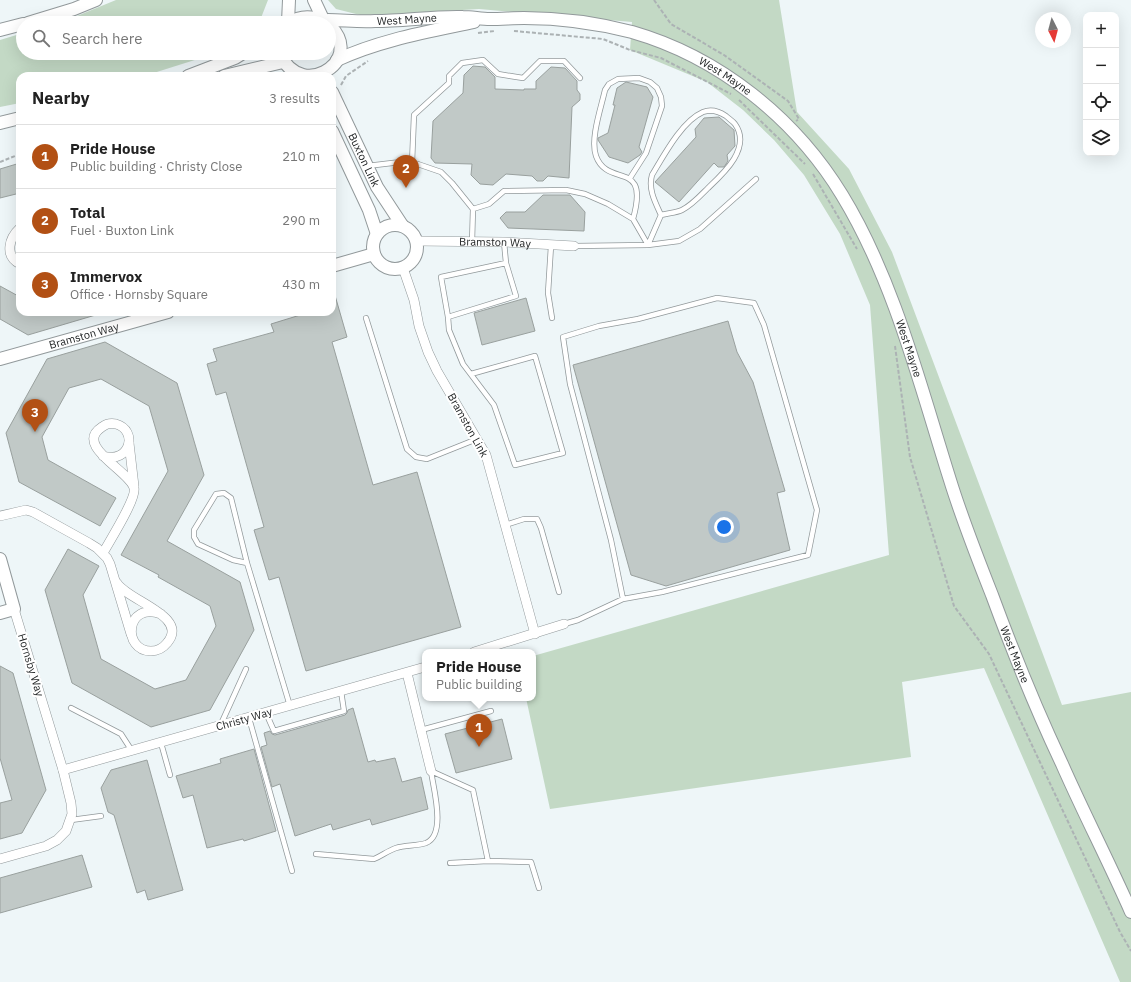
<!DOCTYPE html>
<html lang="en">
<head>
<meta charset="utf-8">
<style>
  body { margin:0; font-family:"IBM Plex Sans",sans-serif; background:#f6f6f6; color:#222 }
  .controls { position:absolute; right:12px; top:12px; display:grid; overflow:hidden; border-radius:8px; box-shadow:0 4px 16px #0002 }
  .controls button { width:36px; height:36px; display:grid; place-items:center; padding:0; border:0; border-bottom:1px solid #e0e0e0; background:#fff; color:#222; font:20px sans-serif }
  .compass { position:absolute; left:1035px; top:12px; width:36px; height:36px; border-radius:50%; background:#fff; box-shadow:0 4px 16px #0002; rotate:174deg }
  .you { position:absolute; left:724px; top:527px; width:14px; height:14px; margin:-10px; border:3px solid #fff; border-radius:50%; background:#1a73e8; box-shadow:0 0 0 6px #1a73e833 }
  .badge { display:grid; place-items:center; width:26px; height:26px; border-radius:50%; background:#b25014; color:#fff; font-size:13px; font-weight:700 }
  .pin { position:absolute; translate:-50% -33px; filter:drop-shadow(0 1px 2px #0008) }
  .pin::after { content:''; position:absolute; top:21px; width:14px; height:12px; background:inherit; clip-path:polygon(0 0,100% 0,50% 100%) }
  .popup { position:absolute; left:422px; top:649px; width:114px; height:52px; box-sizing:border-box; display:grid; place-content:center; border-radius:8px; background:#fff; filter:drop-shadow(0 1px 3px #0005); font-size:13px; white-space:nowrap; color:#767676 }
  .popup b { font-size:15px; color:#222 }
  .popup::after { content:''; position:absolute; left:50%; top:100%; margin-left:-8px; border:8px solid transparent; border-top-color:#fff }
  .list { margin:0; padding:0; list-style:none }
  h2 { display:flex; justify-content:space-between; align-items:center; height:52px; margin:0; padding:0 16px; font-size:17px }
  h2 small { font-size:13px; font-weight:400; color:#767676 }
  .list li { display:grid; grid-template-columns:26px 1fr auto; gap:12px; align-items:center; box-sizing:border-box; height:64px; padding:0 16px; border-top:1px solid #e0e0e0 }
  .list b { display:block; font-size:15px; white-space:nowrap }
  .list p { margin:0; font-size:13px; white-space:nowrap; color:#767676 }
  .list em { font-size:13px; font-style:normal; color:#767676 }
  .icon { flex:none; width:22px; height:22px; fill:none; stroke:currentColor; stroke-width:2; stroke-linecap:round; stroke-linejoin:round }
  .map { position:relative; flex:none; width:1131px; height:982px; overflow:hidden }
  .search { position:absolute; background:#fff; box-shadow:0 4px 16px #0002; left:16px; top:16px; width:320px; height:44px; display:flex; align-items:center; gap:10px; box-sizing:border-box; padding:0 14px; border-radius:22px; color:#767676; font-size:15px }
  .panel { position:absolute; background:#fff; box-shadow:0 4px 16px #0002; left:16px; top:72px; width:320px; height:244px; border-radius:12px }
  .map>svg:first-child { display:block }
  .green { fill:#c3d9c5 }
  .building { fill:#c1c9c7; stroke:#99a09e }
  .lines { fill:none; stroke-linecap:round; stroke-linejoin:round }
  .lane-casing { stroke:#92999b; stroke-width:6 }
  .street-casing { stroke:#92999b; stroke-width:10 }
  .secondary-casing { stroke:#92999b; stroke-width:14 }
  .path { stroke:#acb2b4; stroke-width:2; stroke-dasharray:4 2; stroke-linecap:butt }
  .lane { stroke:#fff; stroke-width:4.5 }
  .street { stroke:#fff; stroke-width:9 }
  .secondary { stroke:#fff; stroke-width:12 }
  .labels { text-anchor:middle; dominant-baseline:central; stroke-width:4; stroke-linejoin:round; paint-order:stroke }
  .street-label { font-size:11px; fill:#212425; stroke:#fff }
</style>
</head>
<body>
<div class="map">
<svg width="1131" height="982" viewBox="0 0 1131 982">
  <rect width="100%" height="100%" fill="#eef6f8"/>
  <path class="green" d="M116,0H268L259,23H55L77,16Z
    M328,0H779L797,112L849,169L892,252L1062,705L1131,692V982H1120L984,668L902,682L911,757L550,809L526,698H533V656L889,555L870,305L840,234L804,175L774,140L743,110L707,82L630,50L632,22L479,9L364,16L336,9Z
    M23,33V53H217L144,76H20V103L0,107V40Z"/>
  <path class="building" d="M473,66L485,67L495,77V89L524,90V89H536V81L551,67L565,68L577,81V90L580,94V100L572,107L569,178L548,176L543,181H537L532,176L506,174L493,185L480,184L471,175L472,164L435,163L431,158L433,121L463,93L464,75Z
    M626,82L647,87L653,97L639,147L642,152L640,155L628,163L609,157L598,140V138L608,133L615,105H613L617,88Z
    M719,117L734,130L735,146L727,155L728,161L724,167H718L714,163L679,202L655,182L696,137L695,129L704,118Z
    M20,163V193L0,198V169Z
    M543,195H570L585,212L584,231L508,228L500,218L506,212H525Z
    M0,286L20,297V312H99V314L28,335L0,319Z
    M334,292L347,337L332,342L373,485L417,472L461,627L306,671L279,577L269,580L254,530L264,527L226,392L216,395L207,364L217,361L213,349L274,332L271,324L310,312H332V293Z
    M526,298L535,331L482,345L474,313Z
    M728,321L737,352L753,382L785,491L777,493L790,550L666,586L631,575L573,365Z
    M105,342L177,383L204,475L167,541L240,582L254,630L210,710L151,727L72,683L45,590L68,549L99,566L83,595L101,659L155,689L186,680L216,626L210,606L158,577L159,575L121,555L168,471L149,406L101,379L69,388L42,437L48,460L116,498L100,526L19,482L6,433L47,359Z
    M0,666L13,673L46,790L22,833L0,839V803L12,800L0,758Z
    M353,708L368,762L375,760L376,762L395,758L402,782L421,777L428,809L372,825L370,819L333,830L331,824L295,836L280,784L272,787L261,747L267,745L264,733L270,731L272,734L275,735L345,715L347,713L348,710Z
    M502,719L512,759L456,773L445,734Z
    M254,749L276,831L244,841L243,839L207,848L193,795L183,798L176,776L221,763L220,759Z
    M147,760L183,890L148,900L145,890L137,893L114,815L108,812L101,788L111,770Z
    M82,855L92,887L0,913V878Z"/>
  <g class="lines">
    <defs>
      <path id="lane" d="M412,163L414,115L449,83V76L462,63L483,60L498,74L523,78L540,61H564L580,78
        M367,166L409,161L441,172L452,183L473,209
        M630,178L646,153L662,106L661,97L657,88L650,82L639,78L618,79L609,84L605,90C601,108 590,139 596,156C608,189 650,158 633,219
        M472,242L473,209L489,204L504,191L566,190L585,194L608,204L633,219L648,245L679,241L700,229L756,179
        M504,242L506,263L516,296L448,317L441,277L506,263
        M551,246L548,293L552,318
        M574,246L648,245L661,215C655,202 648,189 652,175C664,155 682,121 703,112C711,109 720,112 726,116C729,119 733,121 735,124C752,148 723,174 708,188C700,196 692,205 682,210C676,213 668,213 661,215
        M448,317L449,330L463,364L494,405L515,465L563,453L535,356L471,374
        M366,318L407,449L416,457L427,459L477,439
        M505,525L524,519H537L541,528L559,592
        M247,563L231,498L224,493L216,494L194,530V537L198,544L233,560L247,563L290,706
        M564,624L578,620L623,599L662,592L808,555L817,510L764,325L754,303L717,298L638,319L599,326L563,337L570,384L611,540L623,599
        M71,708L121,734L132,751
        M266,713L274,731L344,711L341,691
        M249,718L292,871
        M221,724L246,669
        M421,730L491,711
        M161,743L170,775
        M431,771L473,790L488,861
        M71,820L101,816
        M316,854L374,859C382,856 387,851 396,848C405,845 417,846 426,843C447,835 433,787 431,771
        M450,863L488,861L531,862L539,888"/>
      <g id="street">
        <path d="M20,228C9,238 4,256 20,264"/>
        <path id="s1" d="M417,241L504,242L574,246"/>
        <path d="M403,268L414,300L419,326L428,352L437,371L486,455L535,634"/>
        <path d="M129,443L134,486"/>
        <path d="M0,516L26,510L33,512L89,543L97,548L107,558L110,564L131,634"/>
        <path d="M103,553C109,542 137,498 134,488C130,471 73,446 102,427C106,424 111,423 116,424C138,430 131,464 103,456"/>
        <path d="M117,583C128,601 190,616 167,643C163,648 157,651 151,651C122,651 125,601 161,614"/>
        <path d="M474,652L564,624"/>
        <path d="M407,673L431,771"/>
        <path d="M63,770L425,667"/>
        <path d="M0,859L46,846L57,840L66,831L72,814L71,803L63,770L14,609"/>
      </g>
      <g id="secondary">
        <path d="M314,0L322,17"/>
        <path id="s2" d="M328,20C343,20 359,22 375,21C404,21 434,16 463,17C472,17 481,19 490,19C502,19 513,18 524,18C561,18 597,23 632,32C719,57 795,118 842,195C894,280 920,385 950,480C962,519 977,557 992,595C1013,652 1036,709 1062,764C1084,814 1109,862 1131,912"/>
        <path d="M288,22L289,0"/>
        <path d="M28,23L74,9L96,0"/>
        <path d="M0,30L23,24"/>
        <path d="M280,53C284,64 292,72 303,75C311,77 318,75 324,72C363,52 326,0 288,23"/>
        <path d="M337,60C380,40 427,32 474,22"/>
        <path d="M188,76L235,58L243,53"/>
        <path d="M224,76L283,62"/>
        <path id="s3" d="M332,92L377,187L402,225"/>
        <path d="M0,123L20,118"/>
        <path d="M332,131L369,210L377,234"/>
        <circle cx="395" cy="247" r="22"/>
        <path d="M332,266L374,254"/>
        <path id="s4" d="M0,359L168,312"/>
        <path d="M0,559L14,609L0,613"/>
      </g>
    </defs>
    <use href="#lane" class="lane-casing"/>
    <use href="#street" class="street-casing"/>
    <use href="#secondary" class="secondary-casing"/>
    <path class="path" d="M654,0L671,24L724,55L788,101L799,119L796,121
      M514,31L603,39L630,50L661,58L731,94
      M478,33L495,31
      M341,85L346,76L368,61
      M739,100L805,164
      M0,162L20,154
      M813,174L857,249
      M895,346L910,457L954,606L989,654L1120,932L1131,951"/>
    <use href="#lane" class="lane"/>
    <use href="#street" class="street"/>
    <use href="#secondary" class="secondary"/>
  </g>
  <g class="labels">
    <g class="street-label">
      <text stroke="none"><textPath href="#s2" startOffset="79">West Mayne</textPath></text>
      <text stroke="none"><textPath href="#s2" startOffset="409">West Mayne</textPath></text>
      <text stroke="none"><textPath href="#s3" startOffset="75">Buxton Link</textPath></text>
      <text stroke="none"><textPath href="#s1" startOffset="78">Bramston Way</textPath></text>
      <text stroke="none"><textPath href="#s4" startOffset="87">Bramston Way</textPath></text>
      <text stroke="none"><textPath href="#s2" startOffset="745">West Mayne</textPath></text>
      <text transform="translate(468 425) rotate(61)">Bramston Link</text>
      <text stroke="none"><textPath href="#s2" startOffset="1069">West Mayne</textPath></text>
      <text transform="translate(31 665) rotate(73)">Hornsby Way</text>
      <text transform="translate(244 719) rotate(-16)">Christy Way</text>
    </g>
  </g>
</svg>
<div class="controls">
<button>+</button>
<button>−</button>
<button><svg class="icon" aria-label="locate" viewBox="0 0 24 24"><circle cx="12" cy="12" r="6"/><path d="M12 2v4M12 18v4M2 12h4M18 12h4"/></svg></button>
<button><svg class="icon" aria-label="layers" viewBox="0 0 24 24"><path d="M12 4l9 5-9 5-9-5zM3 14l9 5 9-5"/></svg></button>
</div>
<svg class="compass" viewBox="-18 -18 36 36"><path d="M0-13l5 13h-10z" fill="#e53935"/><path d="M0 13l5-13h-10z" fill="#767676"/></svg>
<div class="you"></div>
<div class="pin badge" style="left:479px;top:747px">1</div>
<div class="popup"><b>Pride House</b>Public building</div>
<div class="pin badge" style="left:406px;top:188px">2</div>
<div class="pin badge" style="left:35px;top:432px">3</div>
<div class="search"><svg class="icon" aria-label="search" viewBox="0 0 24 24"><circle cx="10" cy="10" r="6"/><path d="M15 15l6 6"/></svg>Search here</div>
<section class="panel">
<h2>Nearby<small>3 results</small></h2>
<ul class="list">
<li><span class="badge">1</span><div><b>Pride House</b><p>Public building · Christy Close</p></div><em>210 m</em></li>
<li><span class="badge">2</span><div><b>Total</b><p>Fuel · Buxton Link</p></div><em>290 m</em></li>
<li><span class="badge">3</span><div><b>Immervox</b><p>Office · Hornsby Square</p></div><em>430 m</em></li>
</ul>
</section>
</div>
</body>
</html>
